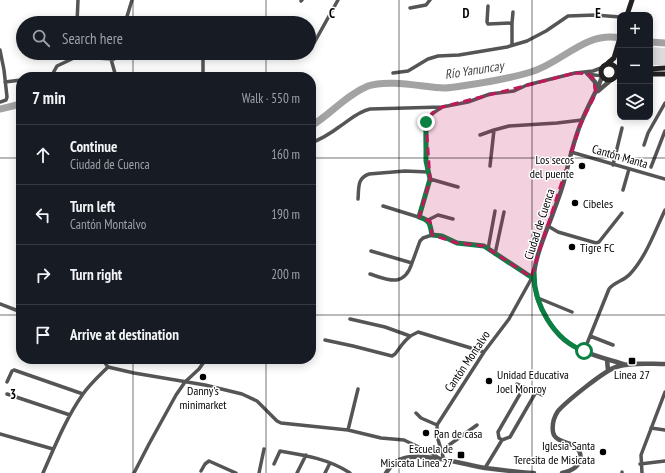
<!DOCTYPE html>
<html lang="en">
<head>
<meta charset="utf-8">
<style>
  body { margin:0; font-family:"PT Sans Narrow",sans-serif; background:#20242c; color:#f1f3f6 }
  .controls { position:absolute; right:12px; top:12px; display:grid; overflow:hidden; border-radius:8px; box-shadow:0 2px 10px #0003 }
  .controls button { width:36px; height:36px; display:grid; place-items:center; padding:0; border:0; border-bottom:1px solid #363941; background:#171b24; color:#f1f3f6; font:20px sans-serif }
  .stop { position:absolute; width:12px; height:12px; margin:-9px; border:3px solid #0b8043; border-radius:50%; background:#fff }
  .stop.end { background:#0b8043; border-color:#fff; box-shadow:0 1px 4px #0008 }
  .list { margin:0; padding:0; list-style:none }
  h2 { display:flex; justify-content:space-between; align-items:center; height:52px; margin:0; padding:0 16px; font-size:17px }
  h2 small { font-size:13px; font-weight:400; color:#9ea1a6 }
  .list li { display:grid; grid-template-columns:26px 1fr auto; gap:12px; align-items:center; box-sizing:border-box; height:60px; padding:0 16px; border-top:1px solid #363941 }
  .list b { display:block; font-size:15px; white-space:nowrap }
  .list p { margin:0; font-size:13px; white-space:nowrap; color:#9ea1a6 }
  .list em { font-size:13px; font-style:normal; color:#9ea1a6 }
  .icon { flex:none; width:22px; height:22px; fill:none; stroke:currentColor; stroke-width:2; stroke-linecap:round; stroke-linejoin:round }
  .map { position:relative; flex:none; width:665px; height:473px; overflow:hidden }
  .search { position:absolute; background:#171b24; box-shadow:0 2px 10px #0003; left:16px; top:16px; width:300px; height:44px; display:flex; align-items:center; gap:10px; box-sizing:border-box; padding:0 14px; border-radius:22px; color:#9ea1a6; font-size:15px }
  .panel { position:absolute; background:#171b24; box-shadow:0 2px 10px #0003; left:16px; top:72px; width:300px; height:292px; border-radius:16px }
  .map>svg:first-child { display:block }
  .green { fill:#dcdcdc }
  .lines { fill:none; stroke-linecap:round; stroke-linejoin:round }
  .river { stroke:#a3a3a3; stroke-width:7 }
  .minor { stroke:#555; stroke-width:3.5 }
  .tertiary { stroke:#555; stroke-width:4.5 }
  .secondary { stroke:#222; stroke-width:5 }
  .route { stroke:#0b8043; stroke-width:5 }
  .marked { fill:#c2185b; fill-opacity:0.2; stroke:#c2185b; stroke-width:3; stroke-dasharray:8 5; stroke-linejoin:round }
  .grid { fill:none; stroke:#000; stroke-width:1; stroke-opacity:0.55 }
  .poi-dot { fill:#000; stroke:#fff; stroke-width:1.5 }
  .labels { text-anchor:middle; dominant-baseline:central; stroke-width:3; stroke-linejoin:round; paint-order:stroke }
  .street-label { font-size:12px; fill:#000; stroke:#fff }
  .poi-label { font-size:12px; fill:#000; stroke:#fff; text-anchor:start }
  .water-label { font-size:13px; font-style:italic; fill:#444; stroke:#fff }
  .grid-label { font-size:13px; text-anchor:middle; font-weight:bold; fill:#000; stroke:#fff; stroke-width:3; stroke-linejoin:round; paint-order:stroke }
</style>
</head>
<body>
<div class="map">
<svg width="665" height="473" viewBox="0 0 665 473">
  <rect width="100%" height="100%" fill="#fff"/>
  <path class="green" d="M650,47L665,48V65H650Z"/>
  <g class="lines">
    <path class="river" d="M650,42L665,43
      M0,109L21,104
      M311,126C331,114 346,95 368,86C388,79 423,87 444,88C452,88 460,86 468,85C489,82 511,78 531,72C562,63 585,31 620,38"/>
    <path class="minor" d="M301,1L302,0
      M488,6L487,22L488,24L512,23
      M410,8L426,5L430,0
      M77,23L78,0
      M125,23L132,0
      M309,45L314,43L338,0
      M512,45V23L513,12
      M0,50L4,70L7,97L6,100L0,102
      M203,53V77
      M76,57L114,59L116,53
      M111,59L116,77
      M393,73L408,71L428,59L438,56L459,55L507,47L527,41L546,31L568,16L595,15L620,17
      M587,74L602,76
      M41,77L52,75L57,66L76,57V53
      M5,82L21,80
      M480,135L494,130L509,126L557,123L582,120
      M311,143C321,139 331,133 339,127C350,120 357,112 370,109L442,107L468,102L490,94L514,91L527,85L575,73L593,71L601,68
      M644,145L648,133L665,103
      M571,152L665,179
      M613,165L622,128
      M490,166L494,130
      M651,167L665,131
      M428,172C426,164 424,127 427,121C429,115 436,111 441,108
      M430,179L458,187
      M623,190L629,169
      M358,199C359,188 357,178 369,174L405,171L428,172L430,179L419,217
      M383,206L428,220L430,223L432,235
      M428,220L438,215L453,219
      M548,226L558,232L596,243L599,242L622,213
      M488,249L495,211
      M371,251L412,263L420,241L423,238L432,235L442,236L457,243L484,246L531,277
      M495,254L504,212
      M370,274C388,280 404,288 412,263
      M538,298L572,312
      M0,304L21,312
      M350,319L385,327L410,336
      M590,336L613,345
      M325,340L353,346L392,356L395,354C402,345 406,337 418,332L484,352
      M584,351L609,289C614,282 624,281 630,274C646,257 655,231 665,210
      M102,359L108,367L134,373L205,385L242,394L257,401L277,421L281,423L348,430L381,438L404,440L433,454L440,459
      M7,382L12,371L14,370L83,394
      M517,384L524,387
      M536,392L542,395
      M7,394L70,415
      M416,413L421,418L437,425
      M651,428L665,430
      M348,430L358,389
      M0,434L53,449
      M442,450L477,425
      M444,460L437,436V425L484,352L509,319L534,274
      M274,464L280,451C304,455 329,459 350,473
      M640,464L665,461
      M485,468L502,440L510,437L536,392L524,387L498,432L499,438L502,440
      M201,471L205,464L209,461L236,473
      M43,473C55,446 66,418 83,394C90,384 100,375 108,367
      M134,473L149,444L176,395L185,382L199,369L206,359
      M259,473L264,449
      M297,473L306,455
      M325,473L330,463
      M622,473V472
      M642,473L641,455L665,392"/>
    <path class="tertiary" d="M588,74L595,82L596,90
      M602,77C596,93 587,107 581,123C573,142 569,162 564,181C561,193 556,204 552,216C546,232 533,262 534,279C535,300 546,321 560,336C575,352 605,358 626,365
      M598,91L611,80
      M607,359L608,371
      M386,473C390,466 396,460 405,458C425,453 463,464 485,468C501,470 518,472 534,473
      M562,473C572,471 583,465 580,453C577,440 555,445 553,432C552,425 554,417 558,411C567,401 604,371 616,367C631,362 649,364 665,364"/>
    <path class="secondary" d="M627,15L632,0
      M608,63L614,58L620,38
      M601 72a8 8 0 1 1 16 0a8 8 0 1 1-16 0Z
      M650,69L665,68
      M650,74H665"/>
  </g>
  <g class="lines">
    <path class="route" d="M426,122V161L430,179L419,217C430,220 430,224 432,235L442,236L457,243L484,246L531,277L534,274C534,305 554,340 584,351"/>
  </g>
  <path class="marked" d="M575,73L588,74L593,78L596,93L581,123L531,277L484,246L457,243L432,235L430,221L419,217L430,179L426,122L432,113L442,107Z"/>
  <path class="grid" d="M133,0V23M266,0V23M399,0V473M532,0V473M133,53V77M266,53V77M0,158H21M311,158H665M0,315H21M311,315H665M133,359V473M266,359V473"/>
  <g class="poi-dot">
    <circle cx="582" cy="166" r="4"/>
    <circle cx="575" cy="203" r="4"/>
    <circle cx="572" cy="247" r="4"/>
    <rect x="628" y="357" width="8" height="8" rx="2"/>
    <circle cx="203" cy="377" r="4"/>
    <circle cx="489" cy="381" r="4"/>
    <circle cx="426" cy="433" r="4"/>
    <circle cx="603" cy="452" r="4"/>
    <rect x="457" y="451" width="8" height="8" rx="2"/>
  </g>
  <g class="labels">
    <g class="street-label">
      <text transform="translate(620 156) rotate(16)">Cantón Manta</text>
      <text transform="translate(539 224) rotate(-72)">Ciudad de Cuenca</text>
      <text transform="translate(467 361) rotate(-56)">Cantón Montalvo</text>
    </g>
    <g class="poi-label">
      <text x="574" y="159" text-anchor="end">Los secos<tspan x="574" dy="14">del puente</tspan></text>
      <text x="583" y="203">Cibeles</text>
      <text x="580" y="247">Tigre FC</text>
      <text x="497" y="374">Unidad Educativa<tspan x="497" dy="14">Joel Monroy</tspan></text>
      <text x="632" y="374" text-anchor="middle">Linea 27</text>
      <text x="203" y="390" text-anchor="middle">Danny's<tspan x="203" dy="14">minimarket</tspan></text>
      <text x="434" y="433">Pan de casa</text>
      <text x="595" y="445" text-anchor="end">Iglesia Santa<tspan x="595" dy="14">Teresita de Misicata</tspan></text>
      <text x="453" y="448" text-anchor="end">Escuela de<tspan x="453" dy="14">Misicata Linea 27</tspan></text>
    </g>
    <g class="water-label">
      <text transform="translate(474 70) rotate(-9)">Río Yanuncay</text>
    </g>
  </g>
  <g class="grid-label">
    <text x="332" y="18">C</text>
    <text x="466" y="18">D</text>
    <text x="598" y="18">E</text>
    <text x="13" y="399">3</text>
  </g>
</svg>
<div class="controls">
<button>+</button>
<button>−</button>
<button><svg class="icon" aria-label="layers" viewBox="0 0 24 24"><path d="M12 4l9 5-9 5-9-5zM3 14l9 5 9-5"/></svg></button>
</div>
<div class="stop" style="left:584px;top:351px"></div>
<div class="stop end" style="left:426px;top:122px"></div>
<div class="search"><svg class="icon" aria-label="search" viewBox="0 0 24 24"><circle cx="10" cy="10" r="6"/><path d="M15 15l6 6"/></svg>Search here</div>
<section class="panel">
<h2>7 min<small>Walk · 550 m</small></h2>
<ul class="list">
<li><svg class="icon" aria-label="ahead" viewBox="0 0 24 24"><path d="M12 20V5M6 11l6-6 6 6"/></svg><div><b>Continue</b><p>Ciudad de Cuenca</p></div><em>160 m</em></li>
<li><svg class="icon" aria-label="left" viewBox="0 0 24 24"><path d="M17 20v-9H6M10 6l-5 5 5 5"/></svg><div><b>Turn left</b><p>Cantón Montalvo</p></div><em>190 m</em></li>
<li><svg class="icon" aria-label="right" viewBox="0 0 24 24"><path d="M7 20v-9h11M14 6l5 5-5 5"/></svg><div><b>Turn right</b></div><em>200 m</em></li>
<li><svg class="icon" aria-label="arrive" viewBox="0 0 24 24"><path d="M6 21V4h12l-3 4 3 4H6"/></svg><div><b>Arrive at destination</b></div></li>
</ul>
</section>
</div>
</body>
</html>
